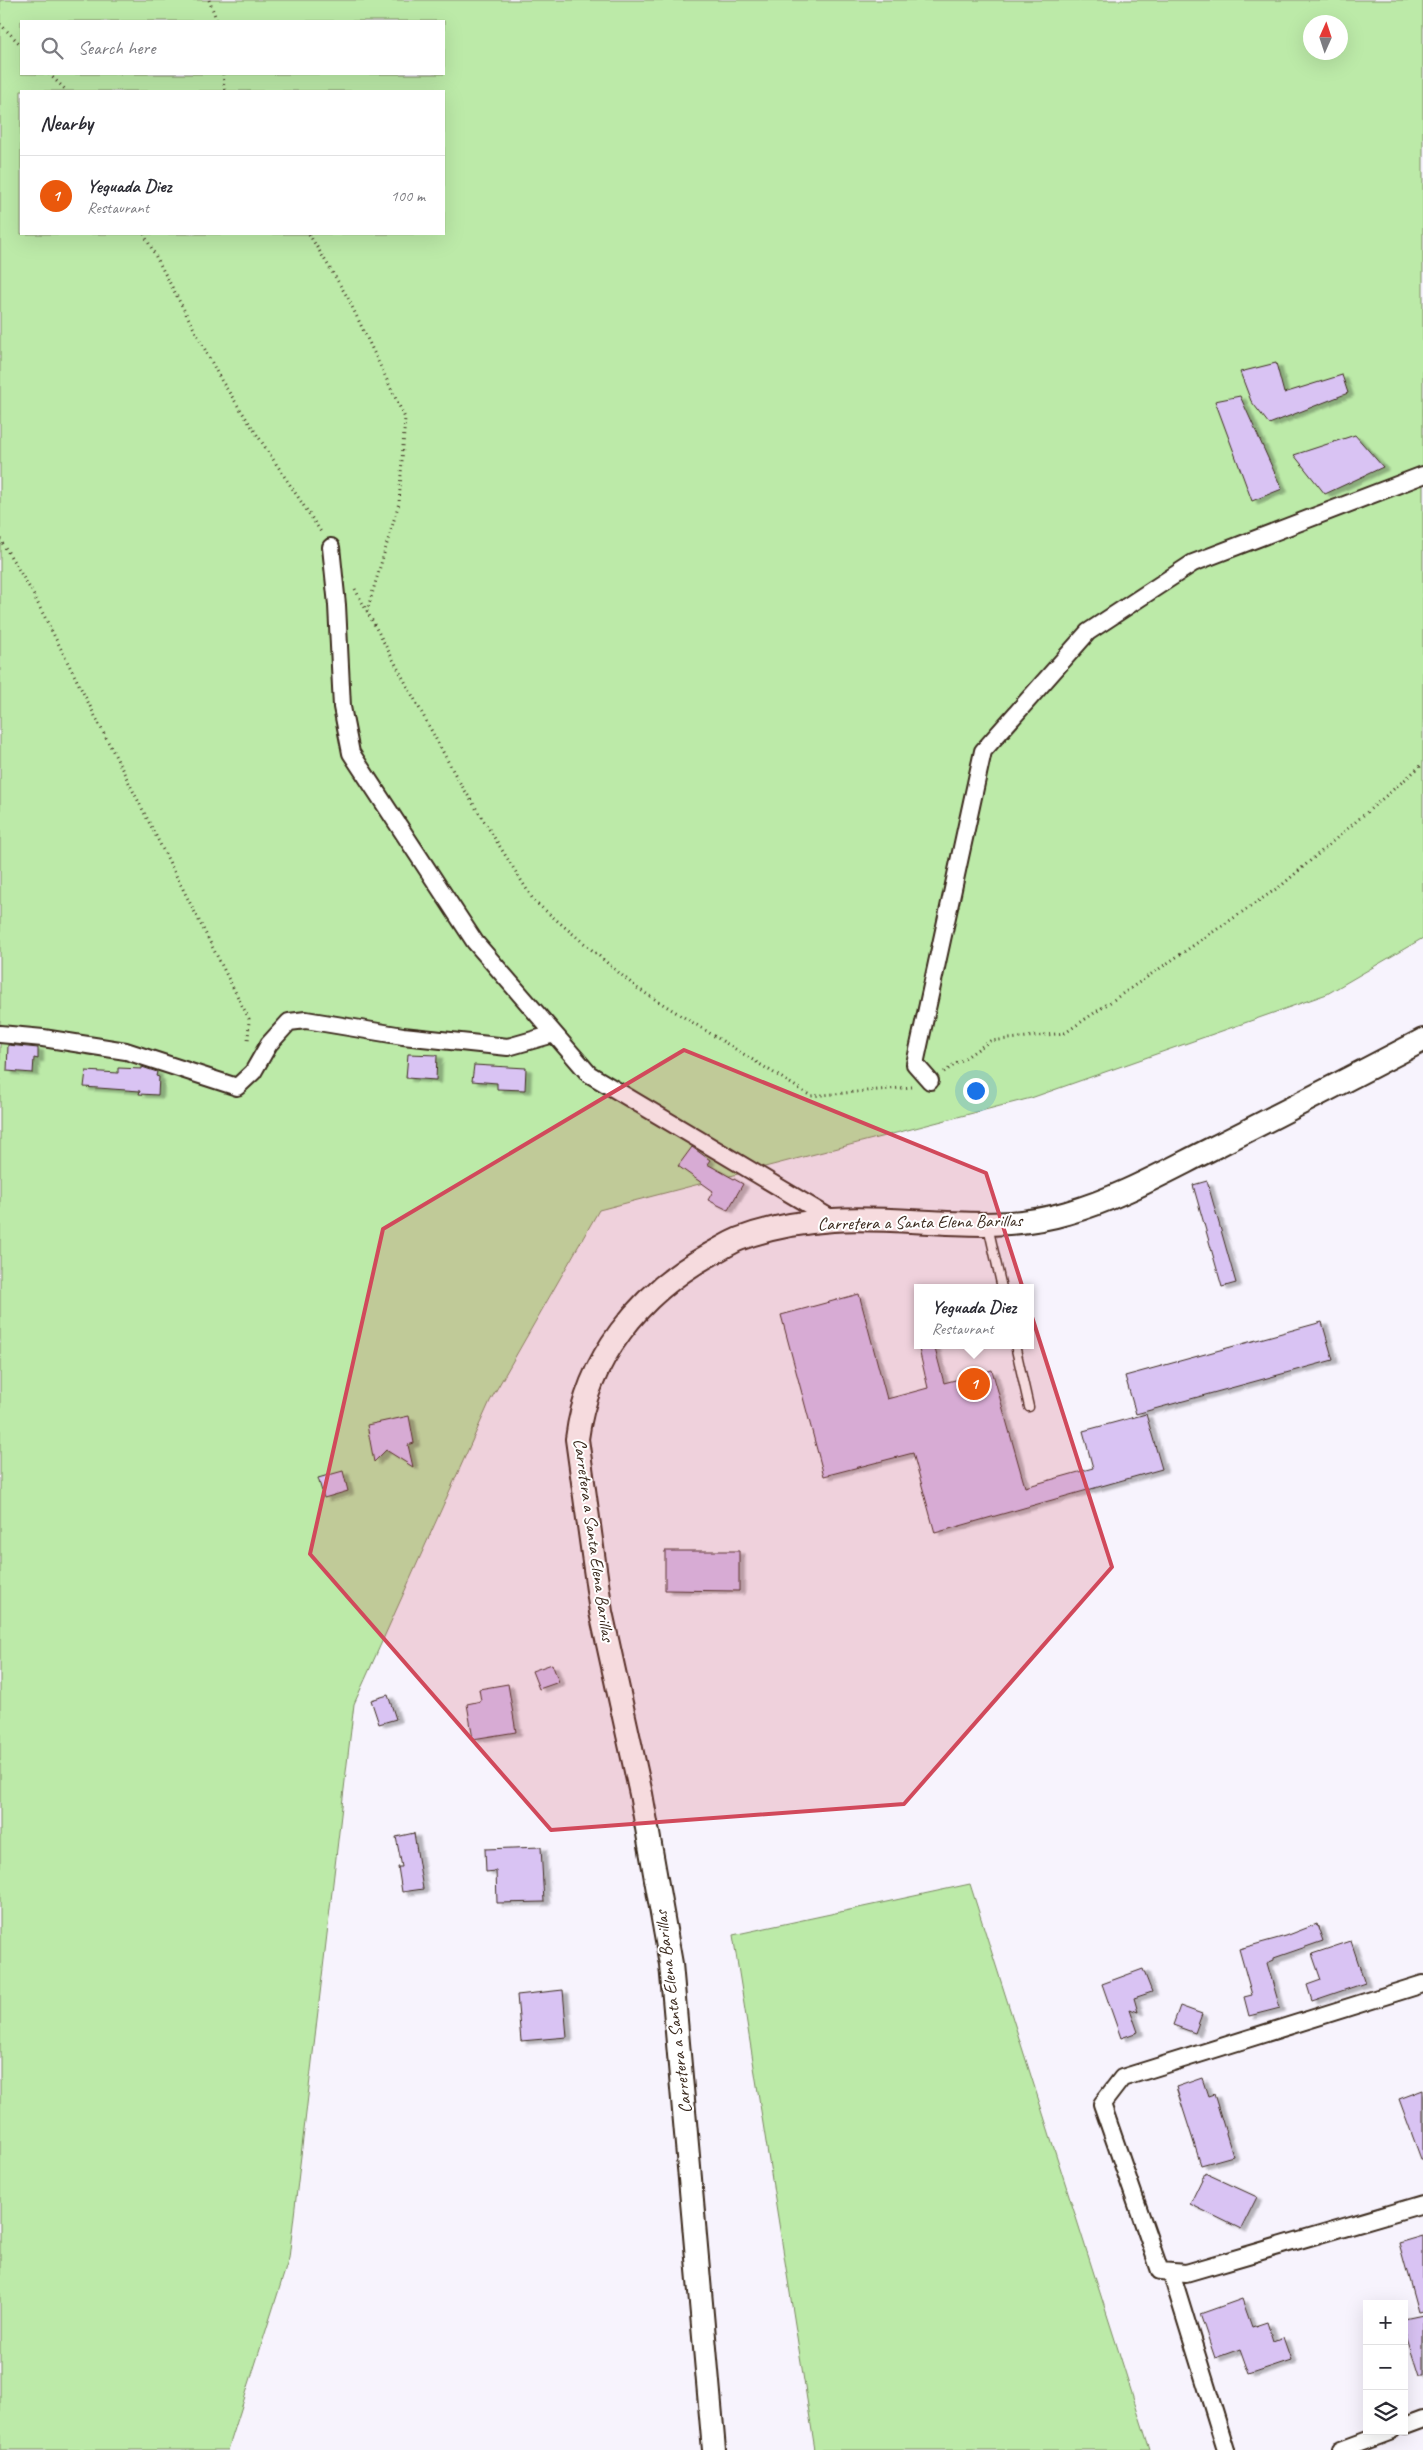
<!DOCTYPE html>
<html lang="en">
<head>
<meta charset="utf-8">
<style>
  body { margin:0; font-family:Caveat,sans-serif; background:#f7f7f7; color:#2b2b33 }
  .controls { position:absolute; right:15px; bottom:15px; display:grid; overflow:hidden; border-radius:0px; box-shadow:0 5px 20px #0002 }
  .controls button { width:45px; height:45px; display:grid; place-items:center; padding:0; border:0; border-bottom:1px solid #e1e1e2; background:#fff; color:#2b2b33; font:25px sans-serif }
  .compass { position:absolute; left:1303px; top:15px; width:45px; height:45px; border-radius:50%; background:#fff; box-shadow:0 5px 20px #0002; rotate:3deg }
  .you { position:absolute; left:975px; top:1090px; width:18px; height:18px; margin:-12px; border:4px solid #fff; border-radius:50%; background:#1a73e8; box-shadow:0 0 0 8px #1a73e833 }
  .badge { display:grid; place-items:center; width:32px; height:32px; border-radius:50%; background:#ea580c; color:#fff; font-size:16px; font-weight:700 }
  .pin { position:absolute; translate:-50% -50%; border:2px solid #fff; box-shadow:0 1px 5px #0006 }
  .popup { position:absolute; left:914px; top:1284px; width:120px; height:65px; box-sizing:border-box; display:grid; place-content:center; border-radius:0px; background:#fff; filter:drop-shadow(0 1px 4px #0005); font-size:16px; white-space:nowrap; color:#7c7c81 }
  .popup b { font-size:19px; color:#2b2b33 }
  .popup::after { content:''; position:absolute; left:50%; top:100%; margin-left:-10px; border:10px solid transparent; border-top-color:#fff }
  .list { margin:0; padding:0; list-style:none }
  h2 { display:flex; justify-content:space-between; align-items:center; height:65px; margin:0; padding:0 20px; font-size:21px }
  h2 small { font-size:16px; font-weight:400; color:#7c7c81 }
  .list li { display:grid; grid-template-columns:32px 1fr auto; gap:15px; align-items:center; box-sizing:border-box; height:80px; padding:0 20px; border-top:1px solid #e1e1e2 }
  .list b { display:block; font-size:19px; white-space:nowrap }
  .list p { margin:0; font-size:16px; white-space:nowrap; color:#7c7c81 }
  .list em { font-size:16px; font-style:normal; color:#7c7c81 }
  .icon { flex:none; width:28px; height:28px; fill:none; stroke:currentColor; stroke-width:2; stroke-linecap:round; stroke-linejoin:round }
  .map { position:relative; flex:none; width:1423px; height:2450px; overflow:hidden }
  .search { position:absolute; background:#fff; box-shadow:0 5px 20px #0002; left:20px; top:20px; width:425px; height:55px; display:flex; align-items:center; gap:12px; box-sizing:border-box; padding:0 18px; border-radius:0px; color:#7c7c81; font-size:19px }
  .panel { position:absolute; background:#fff; box-shadow:0 5px 20px #0002; left:20px; top:90px; width:425px; height:145px; border-radius:0px }
  .map>svg:first-child { display:block }
  .green { fill:#bceaa8; stroke:#7c8a63; fill-rule:evenodd }
  .building { fill:#d9c3f3; stroke:#3b2a1e; filter:url(#shadow) }
  .lines { fill:none; stroke-linecap:round; stroke-linejoin:round }
  .service-casing { stroke:#3b2a1e; stroke-width:11 }
  .minor-casing { stroke:#3b2a1e; stroke-width:20 }
  .secondary-casing { stroke:#3b2a1e; stroke-width:26 }
  .path { stroke:#3b2a1e; stroke-width:3; stroke-dasharray:1 4; stroke-linecap:butt }
  .service { stroke:#fff; stroke-width:8 }
  .minor { stroke:#fff; stroke-width:16 }
  .secondary { stroke:#fff; stroke-width:22 }
  .marked { fill:#d1495b; fill-opacity:0.2; stroke:#d1495b; stroke-width:4; stroke-linejoin:round }
  .labels { text-anchor:middle; dominant-baseline:central; stroke-width:4; stroke-linejoin:round; paint-order:stroke }
  .street-label { font-size:18px; fill:#3b2a1e; stroke:#fff }
</style>
</head>
<body>
<div class="map">
<svg width="1423" height="2450" viewBox="0 0 1423 2450">
  <defs>
    <filter id="shadow"><feDropShadow dx="5.5" dy="3" stdDeviation="1" flood-color="#0004"/></filter>
  </defs>
  <rect width="100%" height="100%" fill="#f7f3fd"/>
  <filter id="ink" filterUnits="userSpaceOnUse"><feTurbulence type="fractalNoise" baseFrequency=".02" numOctaves="2"/><feDisplacementMap in="SourceGraphic" scale="10" xChannelSelector="R" yChannelSelector="G"/><feConvolveMatrix kernelMatrix="1 2 1 2 8 2 1 2 1" color-interpolation-filters="sRGB"/></filter>
  <g filter="url(#ink)">
    <path class="green" d="M0,0H1423V938L1327,994L1031,1098L599,1210L490,1401L354,1704L289,2258L228,2450H0ZM21,21H444V74H21ZM1310,22H1340V52H1310ZM21,91H444V234H21Z
      M970,1884L1150,2450H815L733,1935Z"/>
    <path class="building" d="M1276,363L1284,393L1342,375L1348,393L1269,424L1251,401L1240,372Z
      M1240,396L1282,489L1252,501L1215,401Z
      M1355,435L1383,467L1325,494L1294,455Z
      M8,1045L38,1048V1059L34,1058L33,1073L7,1071Z
      M408,1054L437,1055L436,1080L406,1078Z
      M474,1065L526,1068L525,1090L497,1089V1083L472,1081Z
      M142,1067L157,1072L156,1076L159,1077L158,1095L139,1094L140,1091L84,1087L86,1071L118,1073V1068L142,1069Z
      M692,1147L710,1160L707,1164L743,1184L728,1210L708,1200L713,1191L678,1166Z
      M1207,1181L1236,1283L1222,1287L1193,1185Z
      M859,1294L887,1399L928,1388L918,1345H934L944,1383L992,1370L1025,1487L1093,1468L1083,1431L1146,1414L1162,1469L935,1533L913,1453L824,1476L781,1315Z
      M1322,1322L1333,1360L1136,1414L1125,1376Z
      M409,1416L414,1443L408,1445L413,1467L386,1450L374,1462L367,1425Z
      M343,1471L348,1491L324,1498L318,1478Z
      M665,1551H739V1591L665,1590Z
      M552,1664L559,1682L539,1689L532,1671Z
      M508,1684L516,1732L473,1739L467,1704L481,1701L479,1689Z
      M388,1695L396,1719L379,1724L371,1700Z
      M414,1833L423,1889L402,1892L398,1867H402L396,1837Z
      M541,1847L544,1902L497,1903L496,1871L486,1872L485,1849Z
      M1317,1924L1323,1941L1274,1958V1960L1267,1963L1280,2008L1249,2016L1244,1997L1252,1995L1239,1949L1286,1936Z
      M1351,1941L1365,1983L1312,2001L1307,1985L1321,1980L1312,1954Z
      M1143,1969L1152,1992L1134,1998L1138,2012L1130,2009L1138,2032L1121,2038L1102,1984Z
      M563,1990L567,2037L521,2041L517,1995Z
      M1180,2006L1202,2014L1195,2033L1173,2025Z
      M1202,2078L1208,2096L1214,2094L1233,2156L1201,2165L1176,2087Z
      M1423,2090V2159H1421L1399,2099Z
      M1205,2173L1257,2197L1241,2229L1190,2204Z
      M1423,2236V2311L1418,2312L1399,2243Z
      M1242,2299L1252,2327L1267,2322L1273,2341L1283,2337L1291,2360L1249,2374L1240,2349L1215,2358L1200,2314Z
      M1423,2315V2376H1419L1404,2329V2319Z"/>
    <g class="lines">
      <defs>
        <path id="service" d="M988,1226L1002,1288
          M1015,1345L1029,1407"/>
        <path id="minor" d="M331,547L337,605L342,707L351,753L475,942L589,1074L834,1220
          M0,1034L43,1038L126,1051L237,1087L253,1072L269,1044L289,1022L306,1020L403,1036L508,1047L554,1034
          M930,1081L915,1064L983,751L1088,632L1193,563L1423,475
          M1423,1984L1122,2078L1102,2104L1160,2271L1186,2273L1423,2204
          M1171,2272L1226,2450
          M1404,2427L1423,2420
          M1341,2450L1392,2431"/>
        <path id="secondary" d="M714,2450L671,1964L641,1794L601,1612L577,1439C587,1359 639,1294 709,1255C719,1250 729,1243 739,1239C768,1228 802,1222 833,1220C910,1215 991,1236 1067,1213C1117,1199 1163,1173 1209,1150C1281,1114 1352,1077 1423,1040"/>
      </defs>
      <use href="#service" class="service-casing"/>
      <use href="#minor" class="minor-casing"/>
      <use href="#secondary" class="secondary-casing"/>
      <path class="path" d="M209,0L217,21
        M0,24L21,45
        M49,74L67,91
        M223,74L225,91
        M144,234L221,380L321,532
        M309,234L348,298L405,418L399,503L367,611
        M0,539L31,590L249,1019L248,1043
        M355,589L457,778L534,901L637,988L811,1096L912,1087
        M944,1072L990,1041L1065,1033L1282,885L1423,764"/>
      <use href="#service" class="service"/>
      <use href="#minor" class="minor"/>
      <use href="#secondary" class="secondary"/>
    </g>
  </g>
  <path class="marked" d="M684,1050L986,1173L1112,1567L904,1804L551,1830L310,1554L383,1229Z"/>
  <g class="labels">
    <g class="street-label">
      <text transform="translate(920 1222) rotate(-1)">Carretera a Santa Elena Barillas</text>
      <text transform="translate(594 1540) rotate(82)">Carretera a Santa Elena Barillas</text>
      <text transform="translate(673 2012) rotate(-97)">Carretera a Santa Elena Barillas</text>
    </g>
  </g>
</svg>
<div class="controls">
<button>+</button>
<button>−</button>
<button><svg class="icon" aria-label="layers" viewBox="0 0 24 24"><path d="M12 4l9 5-9 5-9-5zM3 14l9 5 9-5"/></svg></button>
</div>
<svg class="compass" viewBox="-18 -18 36 36"><path d="M0-13l5 13h-10z" fill="#e53935"/><path d="M0 13l5-13h-10z" fill="#7c7c81"/></svg>
<div class="you"></div>
<div class="pin badge" style="left:974px;top:1384px">1</div>
<div class="popup"><b>Yeguada Diez</b>Restaurant</div>
<div class="search"><svg class="icon" aria-label="search" viewBox="0 0 24 24"><circle cx="10" cy="10" r="6"/><path d="M15 15l6 6"/></svg>Search here</div>
<section class="panel">
<h2>Nearby<small></small></h2>
<ul class="list">
<li><span class="badge">1</span><div><b>Yeguada Diez</b><p>Restaurant</p></div><em>100 m</em></li>
</ul>
</section>
</div>
</body>
</html>
